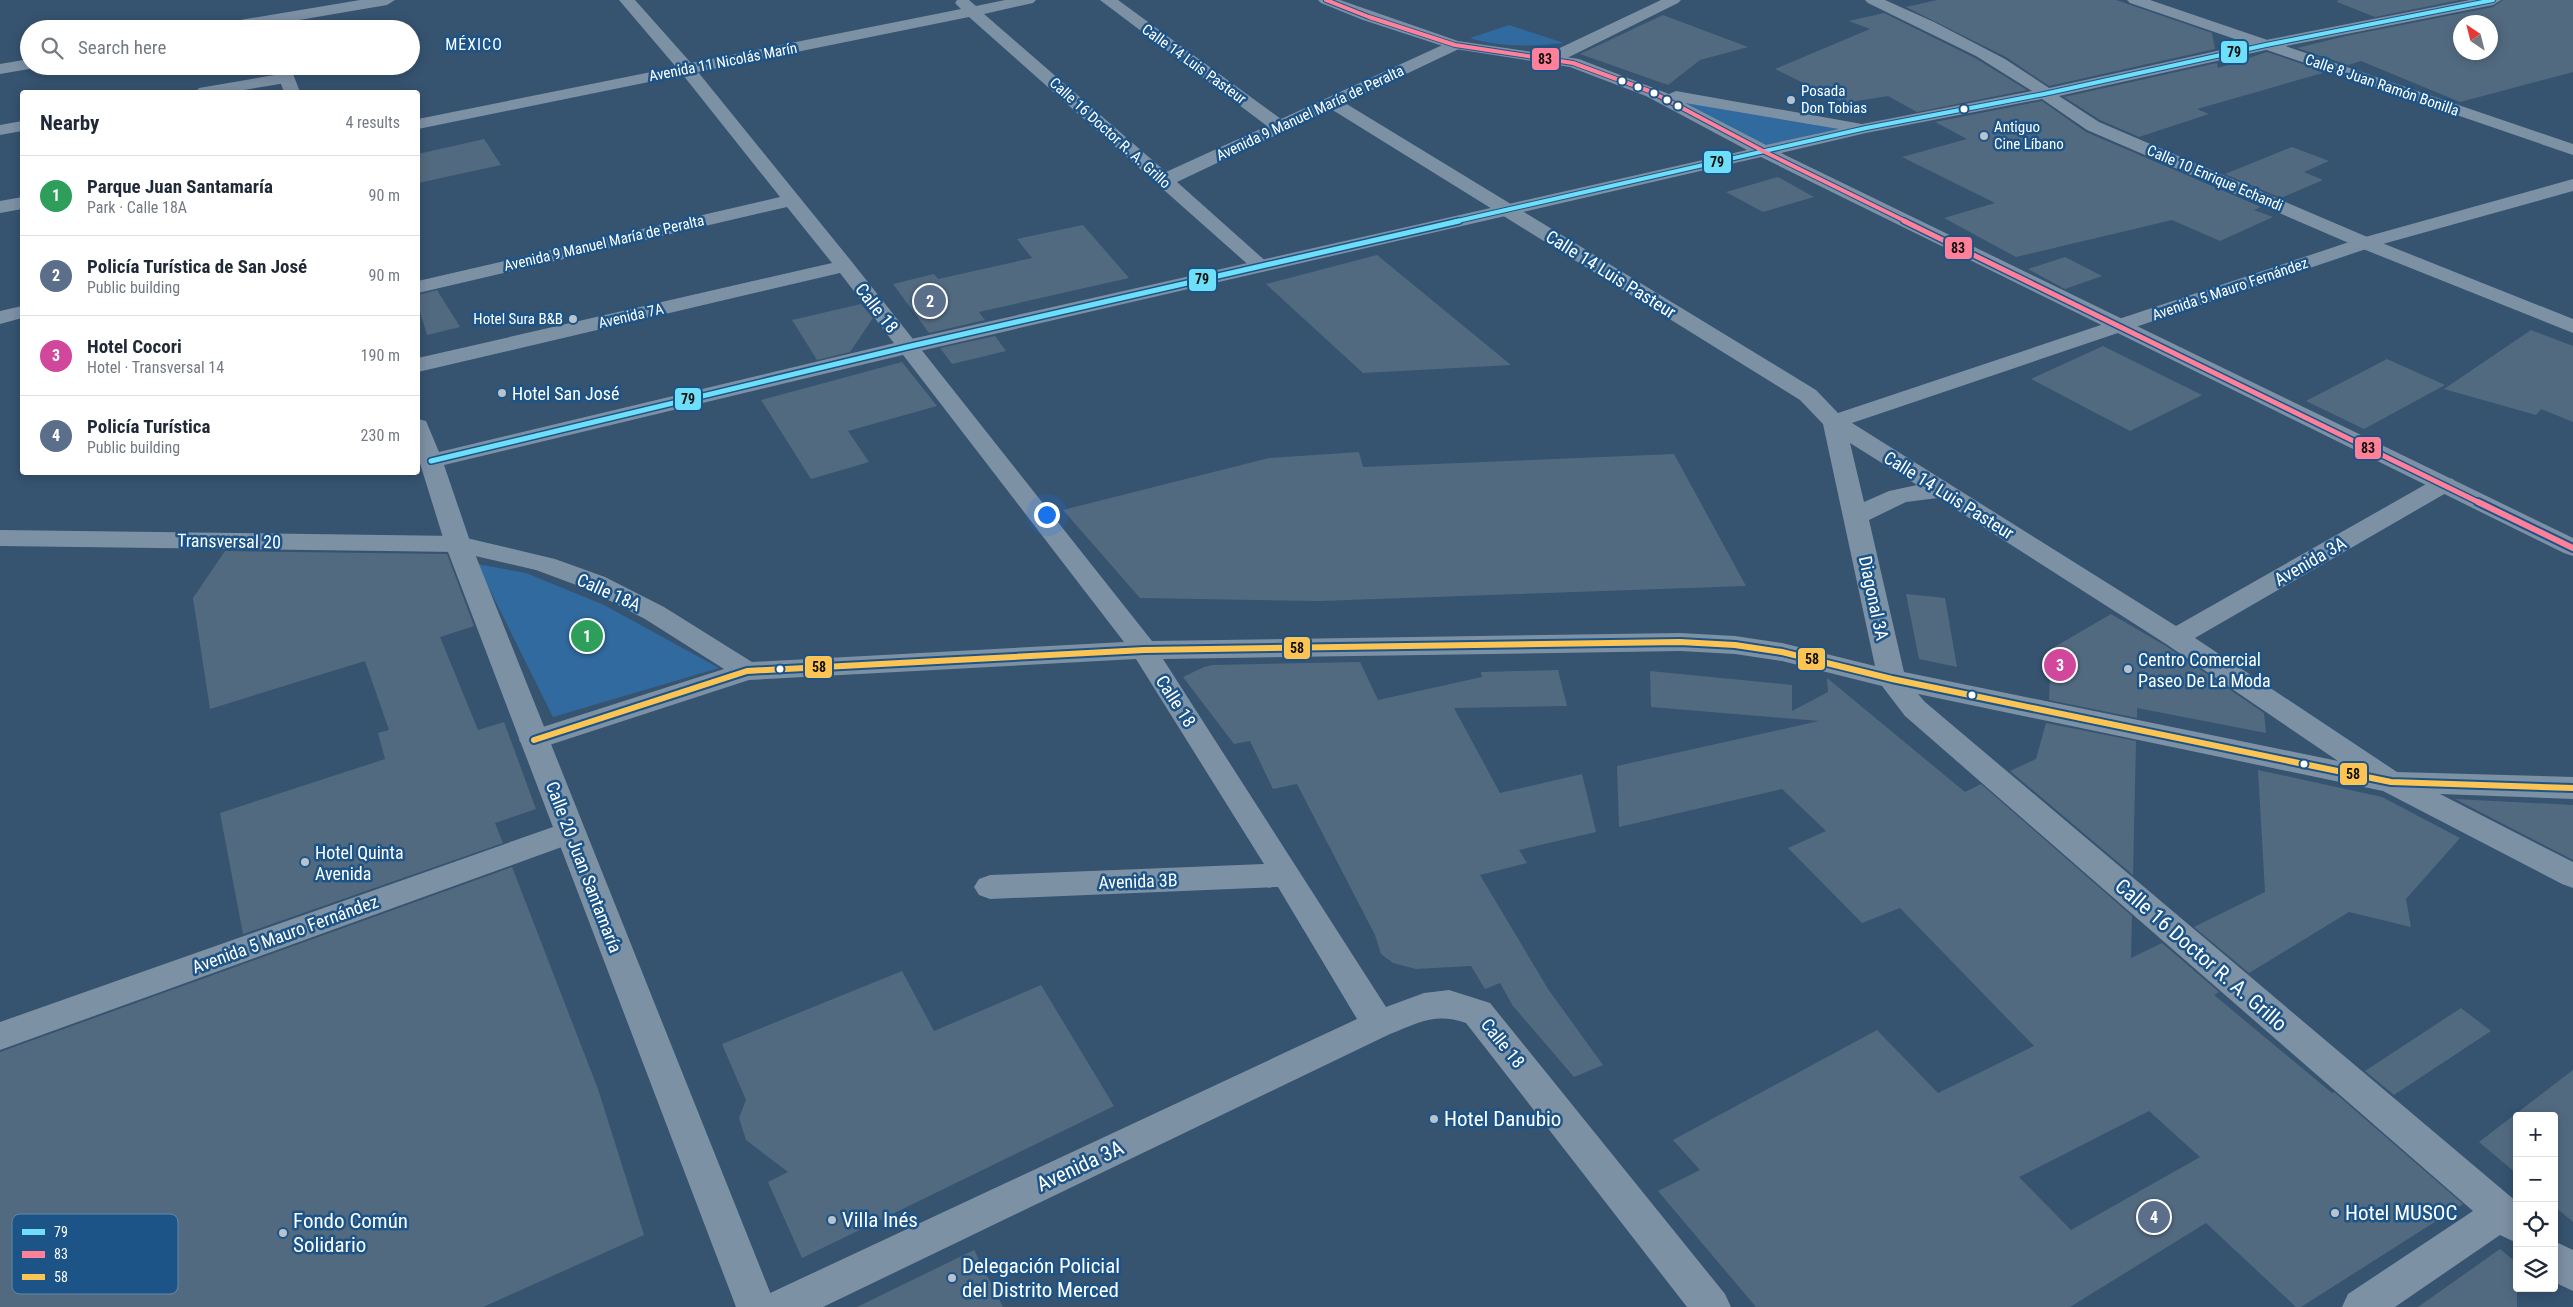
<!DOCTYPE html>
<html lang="en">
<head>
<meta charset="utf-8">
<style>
  body { margin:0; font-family:"Roboto Condensed",sans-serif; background:#f6f6f7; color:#1f2937 }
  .controls { position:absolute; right:15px; bottom:15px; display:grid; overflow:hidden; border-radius:5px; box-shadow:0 2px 12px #0003 }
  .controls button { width:45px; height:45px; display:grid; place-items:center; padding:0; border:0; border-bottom:1px solid #e0e1e3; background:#fff; color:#1f2937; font:25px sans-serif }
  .compass { position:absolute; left:2453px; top:15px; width:45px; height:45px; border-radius:50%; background:#fff; box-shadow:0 2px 12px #0003; rotate:325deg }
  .you { position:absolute; left:1046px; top:514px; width:18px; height:18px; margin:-12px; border:4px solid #fff; border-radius:50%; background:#1a73e8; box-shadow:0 0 0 8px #1a73e833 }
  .badge { display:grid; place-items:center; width:32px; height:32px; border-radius:50%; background:#d93025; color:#fff; font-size:16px; font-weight:700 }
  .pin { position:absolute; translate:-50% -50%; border:2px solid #fff; box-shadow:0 1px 5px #0006 }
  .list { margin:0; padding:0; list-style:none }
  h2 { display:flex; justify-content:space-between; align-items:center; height:65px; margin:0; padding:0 20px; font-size:21px }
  h2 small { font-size:16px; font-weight:400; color:#747a83 }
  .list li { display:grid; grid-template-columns:32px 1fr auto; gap:15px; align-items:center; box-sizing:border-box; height:80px; padding:0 20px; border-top:1px solid #e0e1e3 }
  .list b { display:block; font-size:19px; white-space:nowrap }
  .list p { margin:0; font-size:16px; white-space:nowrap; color:#747a83 }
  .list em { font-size:16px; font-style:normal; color:#747a83 }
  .icon { flex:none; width:28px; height:28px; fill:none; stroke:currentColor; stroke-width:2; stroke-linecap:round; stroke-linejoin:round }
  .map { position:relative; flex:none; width:2573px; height:1307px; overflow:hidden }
  .search { position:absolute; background:#fff; box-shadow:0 2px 12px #0003; left:20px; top:20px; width:400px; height:55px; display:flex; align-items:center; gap:12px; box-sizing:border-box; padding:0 18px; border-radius:28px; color:#747a83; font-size:19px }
  .panel { position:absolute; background:#fff; box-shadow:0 2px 12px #0003; left:20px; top:90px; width:400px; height:385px; border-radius:5px }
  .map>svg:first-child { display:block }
  .green { fill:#316a9f }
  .building { fill:#526a80; fill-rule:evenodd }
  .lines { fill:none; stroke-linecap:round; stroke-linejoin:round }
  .minor { fill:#7d91a5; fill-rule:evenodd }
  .tertiary { fill:#7d91a5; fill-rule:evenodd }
  .bus-1-far1-casing { stroke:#1d5488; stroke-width:6 }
  .bus-1-casing { stroke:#1d5488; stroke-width:8 }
  .bus-2-far2-casing { stroke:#1d5488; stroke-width:6 }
  .bus-2-far1-casing { stroke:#1d5488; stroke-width:8 }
  .bus-2-casing { stroke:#1d5488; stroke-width:10 }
  .bus-3-casing { stroke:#1d5488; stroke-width:10 }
  .bus-1-far1 { stroke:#6ddff8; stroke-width:4 }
  .bus-1 { stroke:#6ddff8; stroke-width:5 }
  .bus-2-far2 { stroke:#ff8098; stroke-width:4 }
  .bus-2-far1 { stroke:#ff8098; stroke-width:5 }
  .bus-2 { stroke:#ff8098; stroke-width:6 }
  .bus-3 { stroke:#fcc553; stroke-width:6 }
  .bus-dot { fill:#fff; stroke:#1d5488; stroke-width:2 }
  .poi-dot { fill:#b9c3cd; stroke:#1d5488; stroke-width:2 }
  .labels { text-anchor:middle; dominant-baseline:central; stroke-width:5; stroke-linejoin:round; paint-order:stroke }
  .far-street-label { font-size:15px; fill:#fff; stroke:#1d5488 }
  .far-poi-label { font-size:15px; fill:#fff; stroke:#1d5488; text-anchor:start }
  .far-neighbourhood-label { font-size:16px; letter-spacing:1px; fill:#fff; stroke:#1d5488 }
  .street-label { font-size:18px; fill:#fff; stroke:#1d5488 }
  .poi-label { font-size:18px; fill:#fff; stroke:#1d5488; text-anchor:start }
  .near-street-label { font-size:21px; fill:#fff; stroke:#1d5488 }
  .near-poi-label { font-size:21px; fill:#fff; stroke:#1d5488; text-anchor:start }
  .key { fill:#1d5488; stroke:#6187ac; stroke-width:1 }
  .key-label { font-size:14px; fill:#fff }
  .line-badge { stroke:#1d5488; stroke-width:2 }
  .pale-badge-label { font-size:14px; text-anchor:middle; font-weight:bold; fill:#111 }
</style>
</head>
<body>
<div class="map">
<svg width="2573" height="1307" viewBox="0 0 2573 1307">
  <rect width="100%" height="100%" fill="#365370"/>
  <path class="green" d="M1509,25L1564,43C1531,46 1502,48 1470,38Z
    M1652,92L1866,128L1765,152Z
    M477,564L526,573L604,605L719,668L553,717Z"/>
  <path class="building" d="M1937,0H2116L2212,33L2215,49L2049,86L2006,57L1906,7Z
    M2338,0H2460L2375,17L2337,2Z
    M2503,0H2573V72L2460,102L2361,61L2348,65L2297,48L2346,36L2493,7ZM2460,22H2490V52H2460Z
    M1884,13L1975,58L2027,90L1917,112L1888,96L1844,103L1775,69L1870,29L1849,21Z
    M1663,15L1748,47L1700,60L1668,85L1580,54Z
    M2267,52L2326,72L2197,109L2209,114L2139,137L2100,120L2064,97L2217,63L2218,68Z
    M2042,101L2086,132L2261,207L2254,210L2273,217L2220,241L2172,220L2016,257L1944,218L1995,203L1902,157L1967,139L1935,122Z
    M484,139L501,165L418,183V154Z
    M2292,147L2329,161L2304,172L2323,180L2281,198L2225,174Z
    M1778,177L1814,197L1763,212L1726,192Z
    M1083,225L1129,278L979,312L985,320L929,333L893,284L934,274L938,279L1032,258L1017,239Z
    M1377,255L1511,365L1363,373L1266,284Z
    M2065,257L2102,276L2065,289L2028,269Z
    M437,290L460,327L427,335L418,305V295Z
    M861,304L873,318L850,352L817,360L792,320Z
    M2531,330L2573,346V422L2541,409L2536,415L2444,389Z
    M995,336L1006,351L952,364L940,348Z
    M2103,346L2202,395L2130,431L2031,379Z
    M2387,359L2445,385L2364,429L2306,401Z
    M902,362L937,406L848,431L869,462L811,479L761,400Z
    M1359,452L1363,467L1674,454L1746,586L1320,601L1140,598L1063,510L1269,458Z
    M225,551L447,554L474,626L440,637L478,730L504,722L536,809L495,823L503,843L243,934L220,813L385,759L378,733L389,730L365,661L210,709L193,598Z
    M1906,594L1945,598L1957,667L1919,659Z
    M2111,614L2166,646L2264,713L2266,733L2137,708V718L2049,700L2051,649Z
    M1360,662L1378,700L1482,677L1481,672L1558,670L1567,706L1454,708L1500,793L1582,774L1596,832L1519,850L1527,863L1480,875L1548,989L1603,1065L1574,1077L1513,1006L1500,983L1485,989L1471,966L1416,969L1393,963L1381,954L1375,935L1297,784L1273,789L1250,741L1234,744L1183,677L1204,667L1213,665Z
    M1650,671L1792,685V711L1828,692L1827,678L1965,792L1981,784L2132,916L2131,958L2162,943L2219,992L2214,995L2332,1093L2334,1092L2463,1204L2301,1307H2296L2206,1223L2070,1307H1756L1658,1191L1700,1170L1673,1140L1877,1030L1938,1093L2034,1046L1900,908L1862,923L1788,848L1826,831L1782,789L1619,827L1617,766L1819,721L1651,707ZM2149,1111L2200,1157L2071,1230L2019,1177Z
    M2046,723L2136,741L2133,875L2010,771L2036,759Z
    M2258,770L2382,797L2460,838L2406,899L2411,927L2349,912L2249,973L2194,927L2265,892Z
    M2455,799L2573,805V860Z
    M512,867L598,1089L644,1235L483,1307H0V1052Z
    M902,971L934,1031L1041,985L1114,1106L802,1258L768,1182L788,1172L746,1140L739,1118L746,1100L722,1044Z
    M2461,1008L2491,1031L2394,1095L2365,1071Z
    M2573,1070V1222L2554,1206V1116H2517V1174L2479,1142Z
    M2500,1249L2517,1263V1307H2418Z
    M974,1250L1003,1307H857Z"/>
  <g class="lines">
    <path class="minor" d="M619,0H635L691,63L961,9L955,3L957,0H969L976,6L1005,0H1036L1033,3L984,14L1166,172L1267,126L1100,0H1118L1281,119L1449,42H1461L1463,45L1461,48L1345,103L1816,390L1838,413L2358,239L2573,179V191L2372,247L1852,423L2176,626L2435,479L2444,477L2453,479L2456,484L2453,489L2195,638L2397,772L2573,777V799L2440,794L2573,862V888L2562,884L2383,791L1918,694L1925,702L2517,1202V1243L2500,1235L2395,1307H2342L2348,1294L2473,1211L1905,716L1882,686L1782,661L1735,654L1680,651L1163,659L1386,1007L1424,993L1449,990L1490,1003L1725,1294L1731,1307H1687L1466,1023C1436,1012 1418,1023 1390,1034L823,1307H762L768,1294L1357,1019L1278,887L990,899L979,895L974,887L979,879L990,875L1264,864L1136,659L749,680L534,750L524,747L519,740L524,733L724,669L645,619L587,589L536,570L458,552L0,546V530L458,536L555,559L605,577L664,607L752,662L1124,642L840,273L418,372V358L832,263L787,207L418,293V281L780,197L683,75L418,129V119L676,67ZM969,17L1253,269H1267L1270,265L1177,182L1331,109L1800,400L1823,424L1875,666L1782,643L1735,636L1680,633L1152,641L852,262L698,72ZM1850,443L1917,485L1889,491L1864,502ZM1938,498L2166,644L2338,761L1904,672L1869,520L1906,502Z
      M1661,0H1681L1678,3L1557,63L1551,64L1543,59L1545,55Z
      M2127,0H2150L2573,144V155L2130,3Z
      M286,73L292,74L294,78L292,82L232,92H196L199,88L205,87Z
      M22,121V131L0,135V125Z
      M22,197V209L0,213V201Z
      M570,821L581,824L585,832L581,840L0,1050V1022Z
      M2554,1241L2573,1250V1291L2554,1282Z"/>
    <path class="tertiary" d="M360,0H395L387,5L246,29H208L216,24Z
      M1318,0H1340L1458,41L1579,59L1669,94L1676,91L1862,124L2032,91L1976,56L1868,3L1865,0H1885L1934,22L2005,59L2049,88L2266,40L2470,0H2501L2493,5L2266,50L2059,96L2099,122L2372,239L2573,319V333L2358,247L2087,130L2042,99L1866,133L1781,153L2573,538V556L2564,553L1761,157L907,354L444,465L471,544L776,1307H736L445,544L418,457V419L426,421L439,452L907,340L1747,150L1646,96L1570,67L1449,48L1363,20L1321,3ZM1685,103L1839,129L1766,145Z
      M29,59V66L35,68L0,74V64Z
      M274,66H290L300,92H284Z
      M22,306V318L0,324V311Z"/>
    <defs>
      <path id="bus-1-far1" d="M1453,222L1866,128L2044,94L2266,45L2493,0"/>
      <path id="bus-1" d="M431,461L907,347L1459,221"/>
      <path id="bus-2-far2" d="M1326,0L1369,17L1455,45L1573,63L1652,92L1765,152L1907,222"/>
      <path id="bus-2-far1" d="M1904,221L2480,503"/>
      <path id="bus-2" d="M2478,502L2573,548"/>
      <path id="bus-3" d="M534,740L747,671L1144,650L1680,642L1735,645L1782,652L1892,679L2391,782L2573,788"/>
    </defs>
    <use href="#bus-1-far1" class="bus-1-far1-casing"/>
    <use href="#bus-1" class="bus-1-casing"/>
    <use href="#bus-2-far2" class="bus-2-far2-casing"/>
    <use href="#bus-2-far1" class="bus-2-far1-casing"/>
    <use href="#bus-2" class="bus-2-casing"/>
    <use href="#bus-3" class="bus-3-casing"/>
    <use href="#bus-1-far1" class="bus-1-far1"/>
    <use href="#bus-1" class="bus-1"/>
    <use href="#bus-2-far2" class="bus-2-far2"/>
    <use href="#bus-2-far1" class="bus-2-far1"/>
    <use href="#bus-2" class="bus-2"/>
    <use href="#bus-3" class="bus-3"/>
  </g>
  <g class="bus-dot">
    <circle cx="1622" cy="81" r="4.5"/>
    <circle cx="1638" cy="87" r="4.5"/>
    <circle cx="1654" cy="93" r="4.5"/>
    <circle cx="1667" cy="100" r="4.5"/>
    <circle cx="1678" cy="106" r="4.5"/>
    <circle cx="1964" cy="109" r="4.5"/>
    <circle cx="780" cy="669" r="4.5"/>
    <circle cx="1972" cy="695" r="4.5"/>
    <circle cx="2304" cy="764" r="4.5"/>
  </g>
  <g class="poi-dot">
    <circle cx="1791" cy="100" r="5"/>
    <circle cx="1984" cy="136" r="5"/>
    <circle cx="573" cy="319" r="5"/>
    <circle cx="502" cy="393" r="5"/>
    <circle cx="2128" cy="669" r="5"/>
    <circle cx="305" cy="862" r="5"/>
    <circle cx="1434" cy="1119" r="5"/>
    <circle cx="2335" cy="1213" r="5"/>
    <circle cx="832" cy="1220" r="5"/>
    <circle cx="283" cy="1233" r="5"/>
    <circle cx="952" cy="1278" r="5"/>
  </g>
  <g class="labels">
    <g class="far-street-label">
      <text transform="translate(723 62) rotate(-11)">Avenida 11 Nicolás Marín</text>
      <text transform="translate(1194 64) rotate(36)">Calle 14 Luis Pasteur</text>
      <text transform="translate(2382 85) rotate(19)">Calle 8 Juan Ramón Bonilla</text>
      <text transform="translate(1310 113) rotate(-25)">Avenida 9 Manuel María de Peralta</text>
      <text transform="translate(1110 133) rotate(42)">Calle 16 Doctor R. A. Grillo</text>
      <text transform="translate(2215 178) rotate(23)">Calle 10 Enrique Echandi</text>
      <text transform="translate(604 243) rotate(-13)">Avenida 9 Manuel María de Peralta</text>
      <text transform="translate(2230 289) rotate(-19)">Avenida 5 Mauro Fernández</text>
      <text transform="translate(631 316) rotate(-13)">Avenida 7A</text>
    </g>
    <g class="far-poi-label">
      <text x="1801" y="91">Posada<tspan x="1801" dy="17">Don Tobias</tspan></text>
      <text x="1994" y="127">Antiguo<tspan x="1994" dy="17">Cine Líbano</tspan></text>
      <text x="563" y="319" text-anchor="end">Hotel Sura B&amp;B</text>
    </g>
    <g class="far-neighbourhood-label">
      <text x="474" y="44">MÉXICO</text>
    </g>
    <g class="street-label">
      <text transform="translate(1611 274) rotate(32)">Calle 14 Luis Pasteur</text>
      <text transform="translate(877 308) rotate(52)">Calle 18</text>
      <text transform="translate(1949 495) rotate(32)">Calle 14 Luis Pasteur</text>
      <text transform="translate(229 541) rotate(1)">Transversal 20</text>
      <text transform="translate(2310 561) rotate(-30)">Avenida 3A</text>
      <text transform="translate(609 592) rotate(24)">Calle 18A</text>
      <text transform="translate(1874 598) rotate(78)">Diagonal 3A</text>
      <text transform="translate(1176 701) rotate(57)">Calle 18</text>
      <text transform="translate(584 867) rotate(69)">Calle 20 Juan Santamaría</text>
      <text transform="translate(1138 881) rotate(-2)">Avenida 3B</text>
      <text transform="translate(285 934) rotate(-20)">Avenida 5 Mauro Fernández</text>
      <text transform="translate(1503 1043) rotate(51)">Calle 18</text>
    </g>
    <g class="poi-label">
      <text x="512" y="393">Hotel San José</text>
      <text x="2138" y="659">Centro Comercial<tspan x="2138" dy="21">Paseo De La Moda</tspan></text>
      <text x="315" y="852">Hotel Quinta<tspan x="315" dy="21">Avenida</tspan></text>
    </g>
    <g class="near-street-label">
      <text transform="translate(2201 955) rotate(41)">Calle 16 Doctor R. A. Grillo</text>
      <text transform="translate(1080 1166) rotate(-25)">Avenida 3A</text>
    </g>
    <g class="near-poi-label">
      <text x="1444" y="1119">Hotel Danubio</text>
      <text x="2345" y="1213">Hotel MUSOC</text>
      <text x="842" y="1220">Villa Inés</text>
      <text x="293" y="1221">Fondo Común<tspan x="293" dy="24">Solidario</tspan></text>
      <text x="962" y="1266">Delegación Policial<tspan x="962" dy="24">del Distrito Merced</tspan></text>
    </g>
  </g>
  <rect x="12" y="1214" width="166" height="80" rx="8" class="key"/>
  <rect x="22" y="1229" width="23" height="6" fill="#6ddff8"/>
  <rect x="22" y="1251" width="23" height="7" fill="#ff8098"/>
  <rect x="22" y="1274" width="23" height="6" fill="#fcc553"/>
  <g class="key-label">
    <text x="54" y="1237">79</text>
    <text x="54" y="1259">83</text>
    <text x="54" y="1282">58</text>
  </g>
  <g class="line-badge">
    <rect x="2220" y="40" width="28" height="24" rx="5" fill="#6ddff8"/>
    <rect x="1531" y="47" width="29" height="24" rx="5" fill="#ff8098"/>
    <rect x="1703" y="150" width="29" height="24" rx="5" fill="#6ddff8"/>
    <rect x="1944" y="236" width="29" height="24" rx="5" fill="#ff8098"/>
    <rect x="1188" y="268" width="29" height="24" rx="5" fill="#6ddff8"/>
    <rect x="674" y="387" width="28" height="24" rx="5" fill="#6ddff8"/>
    <rect x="2354" y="436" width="28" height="24" rx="5" fill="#ff8098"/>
    <rect x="1283" y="636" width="28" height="24" rx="5" fill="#fcc553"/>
    <rect x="1797" y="647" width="29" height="24" rx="5" fill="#fcc553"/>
    <rect x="804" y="655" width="29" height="24" rx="5" fill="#fcc553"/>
    <rect x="2339" y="762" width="29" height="24" rx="5" fill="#fcc553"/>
  </g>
  <g class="pale-badge-label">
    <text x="2234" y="57">79</text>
    <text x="1545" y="64">83</text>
    <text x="1717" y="167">79</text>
    <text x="1958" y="253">83</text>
    <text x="1202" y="284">79</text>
    <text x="688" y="404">79</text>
    <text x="2368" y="453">83</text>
    <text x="1297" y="653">58</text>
    <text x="1812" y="664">58</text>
    <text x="819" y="672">58</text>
    <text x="2353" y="779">58</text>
  </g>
</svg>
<div class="controls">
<button>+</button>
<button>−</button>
<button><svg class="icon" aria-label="locate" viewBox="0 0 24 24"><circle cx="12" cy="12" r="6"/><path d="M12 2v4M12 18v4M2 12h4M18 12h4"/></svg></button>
<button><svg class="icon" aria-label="layers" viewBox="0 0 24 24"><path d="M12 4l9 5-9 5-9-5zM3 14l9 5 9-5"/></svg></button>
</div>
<svg class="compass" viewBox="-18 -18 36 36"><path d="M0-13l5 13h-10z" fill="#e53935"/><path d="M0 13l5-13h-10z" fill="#747a83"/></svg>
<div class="you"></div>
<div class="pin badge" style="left:587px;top:636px;background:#2e9e5b">1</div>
<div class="pin badge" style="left:930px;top:301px;background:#5c6f8a">2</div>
<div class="pin badge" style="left:2060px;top:665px;background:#d1479c">3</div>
<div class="pin badge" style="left:2154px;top:1217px;background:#5c6f8a">4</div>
<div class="search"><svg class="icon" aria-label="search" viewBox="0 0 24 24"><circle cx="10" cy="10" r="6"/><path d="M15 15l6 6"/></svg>Search here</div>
<section class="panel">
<h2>Nearby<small>4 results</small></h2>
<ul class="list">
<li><span class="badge" style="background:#2e9e5b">1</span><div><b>Parque Juan Santamaría</b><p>Park · Calle 18A</p></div><em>90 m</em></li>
<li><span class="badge" style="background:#5c6f8a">2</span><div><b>Policía Turística de San José</b><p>Public building</p></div><em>90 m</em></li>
<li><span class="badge" style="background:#d1479c">3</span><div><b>Hotel Cocori</b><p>Hotel · Transversal 14</p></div><em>190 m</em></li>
<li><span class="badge" style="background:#5c6f8a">4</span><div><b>Policía Turística</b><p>Public building</p></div><em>230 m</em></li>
</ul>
</section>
</div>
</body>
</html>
